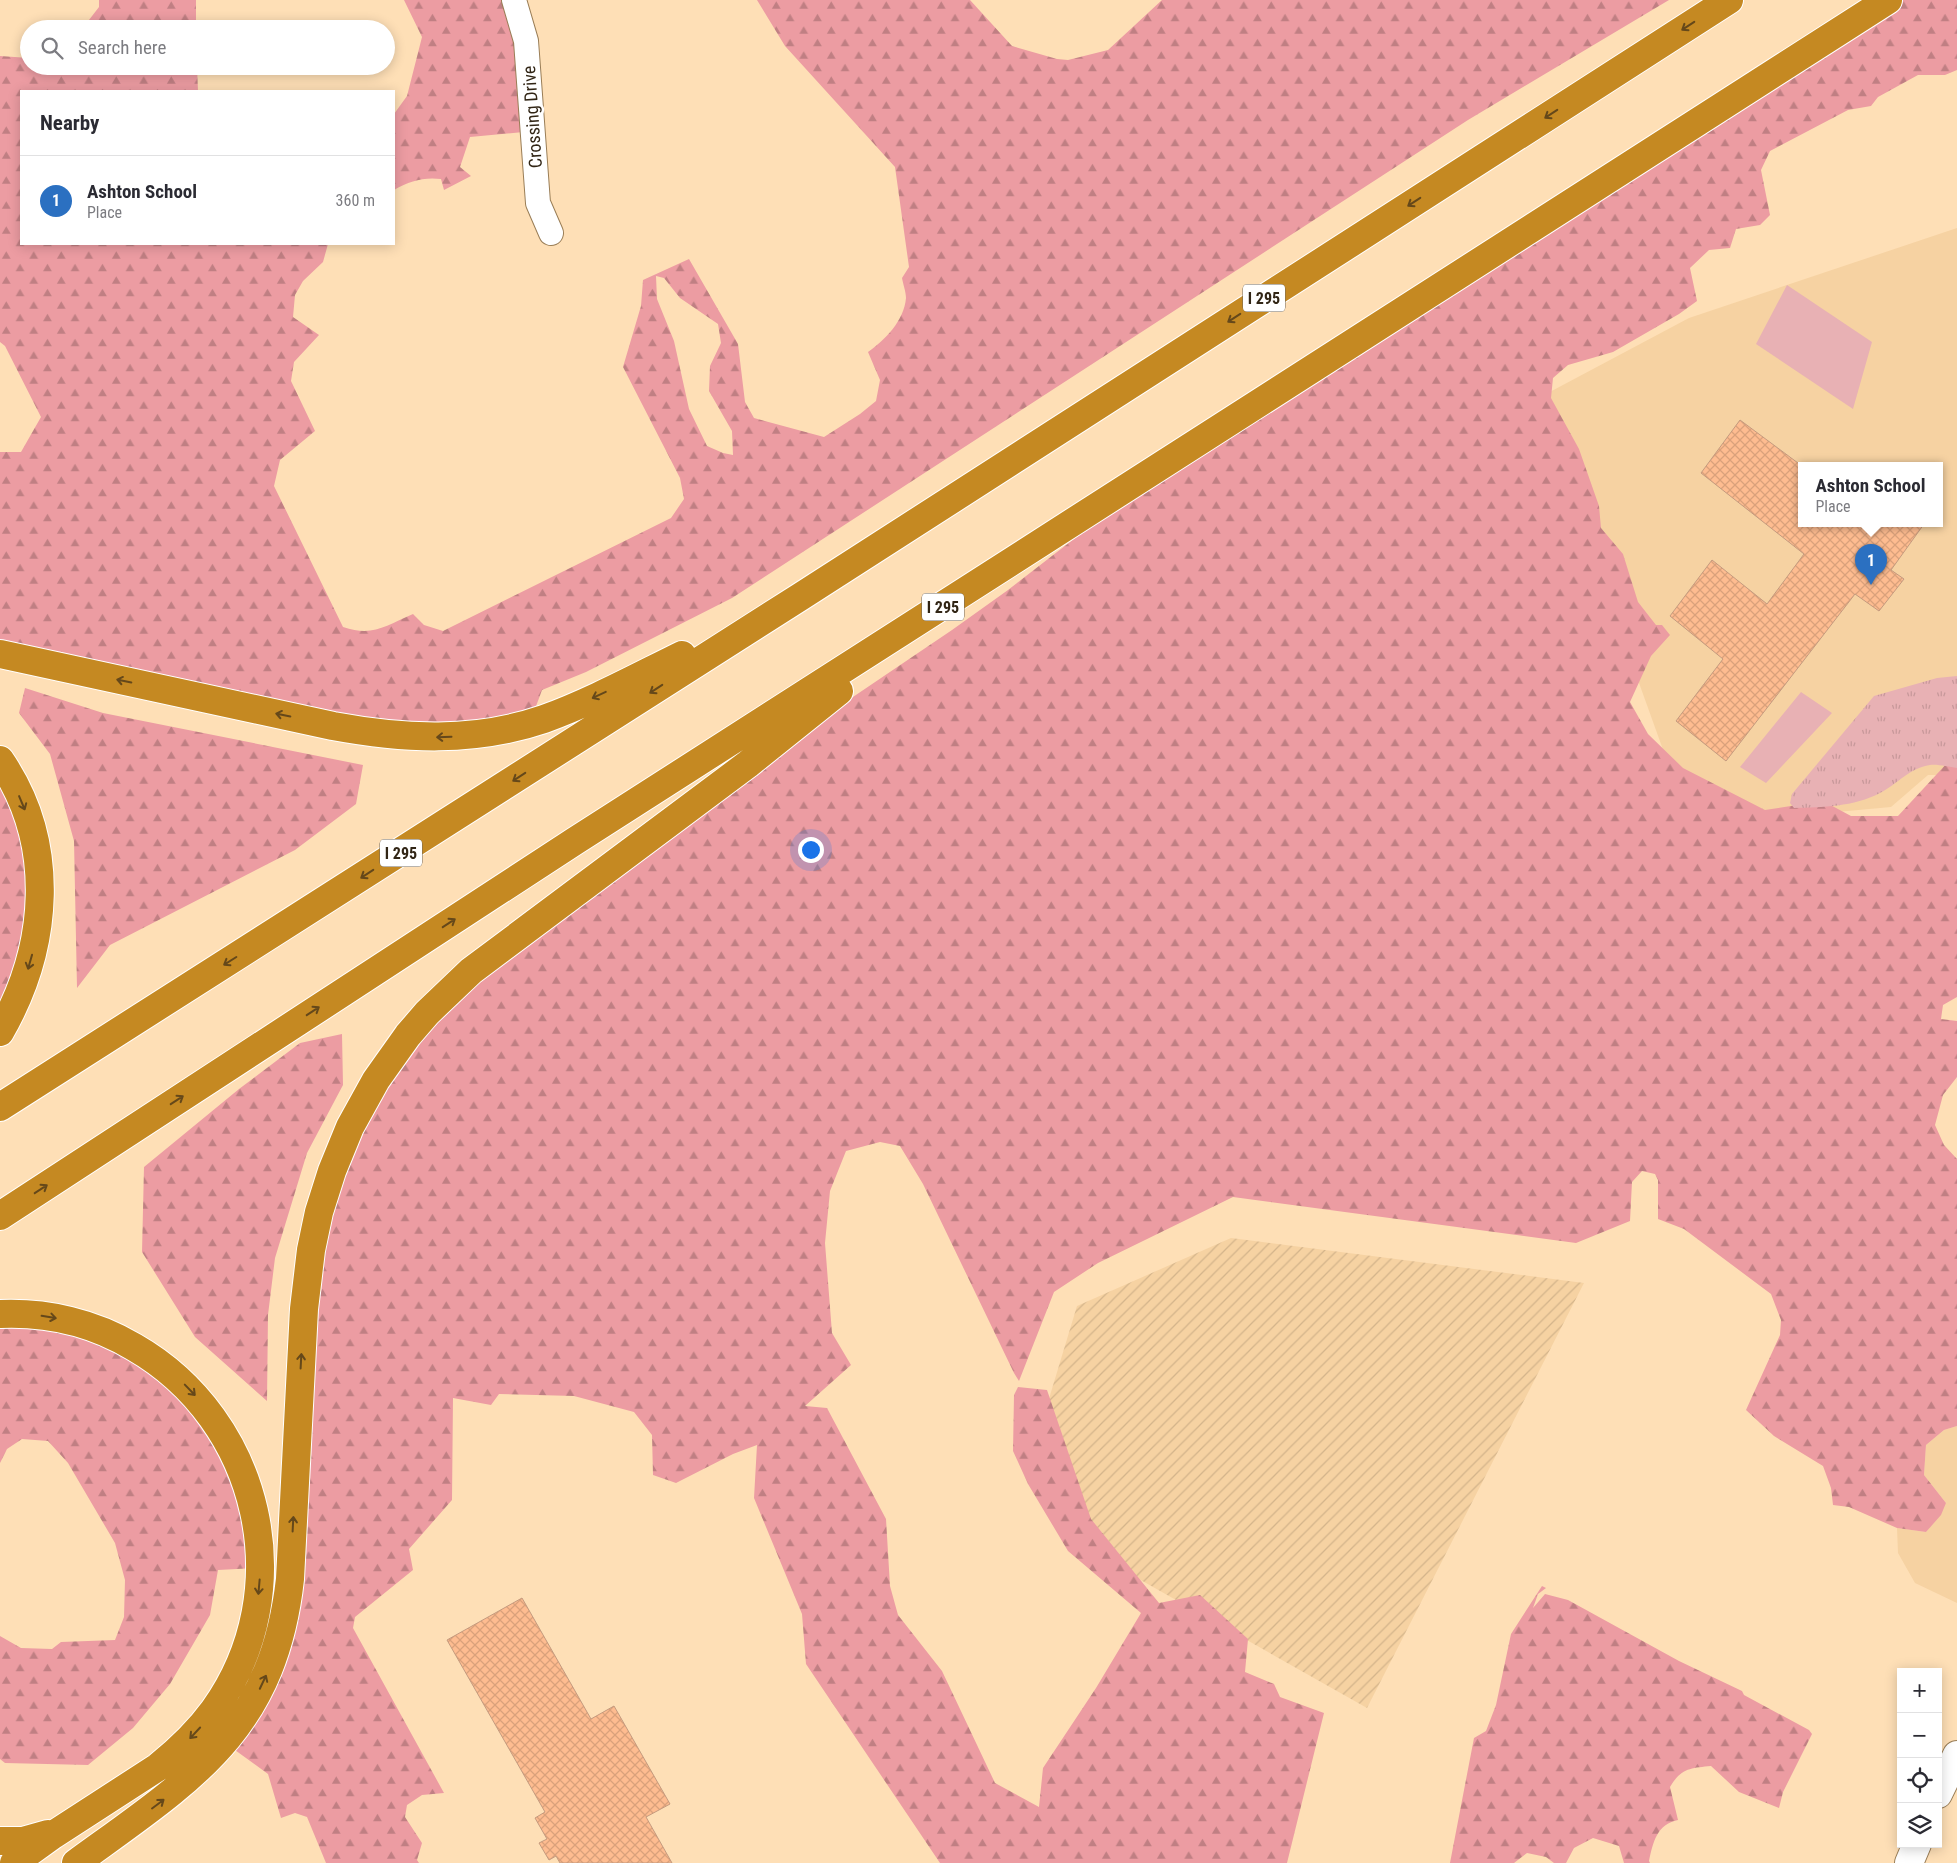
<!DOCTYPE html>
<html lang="en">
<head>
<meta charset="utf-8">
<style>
  body { margin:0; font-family:"Roboto Condensed",sans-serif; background:#f2f2f3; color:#2b2b33 }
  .controls { position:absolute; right:15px; bottom:15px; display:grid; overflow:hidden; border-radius:0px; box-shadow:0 2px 12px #0003 }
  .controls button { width:45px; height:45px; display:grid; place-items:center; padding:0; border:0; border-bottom:1px solid #e1e1e2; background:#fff; color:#2b2b33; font:25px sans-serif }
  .you { position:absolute; left:810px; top:849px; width:18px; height:18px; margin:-12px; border:4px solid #fff; border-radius:50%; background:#1a73e8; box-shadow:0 0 0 8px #1a73e833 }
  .badge { display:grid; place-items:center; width:32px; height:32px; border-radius:50%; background:#2b70c1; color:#fff; font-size:16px; font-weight:700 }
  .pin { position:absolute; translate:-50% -41px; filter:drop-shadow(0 1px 2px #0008) }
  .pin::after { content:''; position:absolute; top:26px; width:18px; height:15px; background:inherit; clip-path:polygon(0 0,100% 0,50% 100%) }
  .popup { position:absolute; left:1798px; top:462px; width:145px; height:65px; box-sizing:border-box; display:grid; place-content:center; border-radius:0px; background:#fff; filter:drop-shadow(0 1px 4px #0005); font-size:16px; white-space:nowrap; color:#7c7c81 }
  .popup b { font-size:19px; color:#2b2b33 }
  .popup::after { content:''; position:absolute; left:50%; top:100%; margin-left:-10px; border:10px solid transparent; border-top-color:#fff }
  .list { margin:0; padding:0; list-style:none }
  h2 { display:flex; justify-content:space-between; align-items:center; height:65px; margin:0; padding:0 20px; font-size:21px }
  h2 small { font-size:16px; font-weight:400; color:#7c7c81 }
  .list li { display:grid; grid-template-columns:32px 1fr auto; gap:15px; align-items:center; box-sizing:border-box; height:90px; padding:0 20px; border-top:1px solid #e1e1e2 }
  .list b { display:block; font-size:19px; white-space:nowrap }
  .list p { margin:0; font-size:16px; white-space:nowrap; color:#7c7c81 }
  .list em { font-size:16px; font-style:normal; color:#7c7c81 }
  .icon { flex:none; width:28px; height:28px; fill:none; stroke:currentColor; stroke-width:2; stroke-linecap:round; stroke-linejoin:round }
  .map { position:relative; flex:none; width:1957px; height:1863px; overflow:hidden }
  .search { position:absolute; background:#fff; box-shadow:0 2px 12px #0003; left:20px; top:20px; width:375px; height:55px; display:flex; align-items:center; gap:12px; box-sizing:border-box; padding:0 18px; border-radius:28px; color:#7c7c81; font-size:19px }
  .panel { position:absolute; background:#fff; box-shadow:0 2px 12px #0003; left:20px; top:90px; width:375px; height:155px; border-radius:0px }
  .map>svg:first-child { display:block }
  .built { fill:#f6d2a2; fill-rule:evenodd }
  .industrial { fill:url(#industrial-furrows) }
  .grass { fill:#e8b1b4 }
  .forest { fill:url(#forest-firs); fill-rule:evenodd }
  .park { fill:url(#park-tufts) }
  .building { fill:url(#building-cross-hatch); stroke:#c49a7e }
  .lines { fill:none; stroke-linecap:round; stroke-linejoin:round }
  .street-casing { stroke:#997d56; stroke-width:26 }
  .secondary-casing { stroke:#997d56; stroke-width:30 }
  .highway-casing { stroke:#fff; stroke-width:30 }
  .street { stroke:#fff; stroke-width:24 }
  .secondary { stroke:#fff; stroke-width:28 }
  .highway { stroke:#c58922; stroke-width:28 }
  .oneway { stroke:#65481a }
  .labels { text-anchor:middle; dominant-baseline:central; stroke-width:5; stroke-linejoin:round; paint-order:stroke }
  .shield { fill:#fff; stroke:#6f665b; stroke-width:1 }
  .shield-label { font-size:16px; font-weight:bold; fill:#312515 }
  .street-label { font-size:18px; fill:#312515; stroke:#fff }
</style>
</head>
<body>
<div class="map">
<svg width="1957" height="1863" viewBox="0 0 1957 1863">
  <defs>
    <pattern id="industrial-furrows" width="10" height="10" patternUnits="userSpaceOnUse" patternTransform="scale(1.25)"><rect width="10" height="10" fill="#f6d2a2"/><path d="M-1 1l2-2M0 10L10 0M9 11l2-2" fill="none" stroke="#d3b48b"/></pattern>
    <pattern id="forest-firs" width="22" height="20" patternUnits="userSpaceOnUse" patternTransform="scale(1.25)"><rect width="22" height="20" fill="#ec9ca2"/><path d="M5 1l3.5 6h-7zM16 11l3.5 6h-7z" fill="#c07f83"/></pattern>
    <pattern id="park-tufts" width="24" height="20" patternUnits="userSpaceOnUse" patternTransform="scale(1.25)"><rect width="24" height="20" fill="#e8b1b4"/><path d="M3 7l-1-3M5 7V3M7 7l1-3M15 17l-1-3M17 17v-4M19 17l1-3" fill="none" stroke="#c7989a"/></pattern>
    <pattern id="building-cross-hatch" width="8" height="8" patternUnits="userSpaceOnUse" patternTransform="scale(1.25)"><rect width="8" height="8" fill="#febc90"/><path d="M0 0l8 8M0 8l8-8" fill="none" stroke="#daa17b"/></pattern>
  </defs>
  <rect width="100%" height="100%" fill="#fedfb6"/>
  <path class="built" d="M1957,228V775H1928L1891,807L1804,815L1749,810L1675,783L1602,580L1546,394L1689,318ZM1802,466H1940V524H1802Z
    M1957,1426V1603L1915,1583L1898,1553L1897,1528L1926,1532L1946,1503L1924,1475L1926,1445L1944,1430Z"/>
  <path class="industrial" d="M1231,1238L1584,1283L1367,1708L1123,1570L1035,1445L1077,1306Z"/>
  <path class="grass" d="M1787,285L1872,342L1853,409L1756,344Z
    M1801,692L1832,713L1766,783L1740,767Z"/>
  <path class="forest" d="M99,0H196V29H82L99,7Z
    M404,0H518L534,131L470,137L460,167L471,176L444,190L441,179C423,177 410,181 394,190V114L407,96L422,37Z
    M757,0H970L1012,46L1057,59L1068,60L1108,50L1162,0H1669L1468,120L732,598L586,672L542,690L528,728L457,742L0,657V452H21L41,417L5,346L0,342V56L29,58V66H197L198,91H21V244H328L323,262L303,281L295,295L293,317L319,335L294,362L291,381L315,431L280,460L274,486L343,627C373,637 385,626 413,614L424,625L443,631L671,518L684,499L680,478L623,367L641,306L643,280L689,259L738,344L745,402L754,418L824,437L860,414L876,401L880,380L868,352C885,340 904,321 906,298C906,292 903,284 902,278L909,267L895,167L785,46ZM656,276L664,278L680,298L718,324L721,343L710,366L709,391L732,431L733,455L723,453L707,446L689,409L674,341L657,299Z
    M1899,0H1957V70L1945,75H1918L1878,97L1871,106L1848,110L1770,151L1761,170L1770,215L1760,225L1736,229L1730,248L1709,250L1690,268L1697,301L1679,314L1613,352L1568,365L1553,378L1551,398L1579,449L1599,506L1601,528L1623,554L1638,602L1656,625H1662L1670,635L1651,656L1630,702L1648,734L1683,768L1765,810L1823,801L1851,816H1898L1949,761L1957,762V997L1943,1005L1941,1019L1957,1021V1077L1943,1095L1935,1125L1944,1145L1957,1159V1426L1944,1430L1926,1445L1924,1475L1946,1503L1941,1515L1926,1532L1897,1528L1849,1507L1833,1505L1831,1488L1823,1466L1774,1436L1746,1410L1780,1335L1781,1320L1771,1294L1684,1229L1658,1219V1180L1655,1174L1642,1171L1632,1182L1630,1221L1576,1243L1233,1197L1098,1263L1054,1292L1019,1381L1014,1373L923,1184L900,1146L880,1142L846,1151L830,1191L825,1243L832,1333L851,1365L805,1406L827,1408L886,1519L890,1586L898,1615L942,1671L995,1783L1039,1807L1043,1768L1096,1688L1141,1613L1068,1551L1028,1484L1013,1451L1014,1395L1018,1387L1047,1390L1091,1519L1159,1603L1200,1595L1248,1639L1245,1672L1274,1684L1280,1697L1324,1713L1287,1863H940L806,1664L802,1614L754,1498L757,1445L733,1454L676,1483L653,1475L652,1435L634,1412L574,1396L499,1394L491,1405L453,1398L452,1500L409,1549L413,1570L355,1617L353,1628L444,1793L422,1795L407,1805L405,1817L422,1843L417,1860L419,1863H326L307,1817L295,1813L281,1818L268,1774L228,1745L271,1674L315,1218L410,1037L748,768L952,630L1008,590L1136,491Z
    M25,688L103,713L363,765L356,804L295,850L110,945L77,988L74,841L50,754L19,713Z
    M0,761L39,891L0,1031Z
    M342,1034L343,1085L307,1153L275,1258L268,1315L267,1401L195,1337L142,1252L144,1167L239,1089L300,1043Z
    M0,1321L64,1324L135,1352L231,1449L257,1568L218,1570L210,1615L170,1684L133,1728L88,1765L5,1763L0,1759V1636L21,1648L52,1649L61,1642L115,1640L124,1617L125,1580L115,1543L68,1463L48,1441L22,1439L7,1449L0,1463Z
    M1542,1586L1546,1588L1538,1594L1533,1608L1545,1594L1568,1600L1679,1661L1742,1691L1744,1695L1809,1730L1812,1734L1783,1792L1779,1808L1739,1792L1711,1766C1691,1768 1681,1768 1670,1787L1678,1820C1657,1824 1653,1842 1649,1861L1650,1863H1624L1619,1846L1593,1838L1574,1848L1566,1863H1554L1546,1857L1527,1853L1514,1863H1450L1474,1738L1486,1731L1496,1705L1511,1634Z"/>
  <path class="park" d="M1957,676V768C1949,767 1938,764 1930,765C1909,768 1898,784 1880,793C1854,807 1822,807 1794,808L1790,803L1792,794L1874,696L1937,678Z"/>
  <path class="building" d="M1740,420L1802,466V524H1924L1891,570L1904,579L1879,611L1855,594L1726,761L1676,721L1723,659L1670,616L1712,560L1767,604L1804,554L1701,473Z
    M522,1598L591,1719L614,1706L670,1804L646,1817L672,1863H560L556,1856L549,1860L539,1843L547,1839L535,1818L545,1812L447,1640Z"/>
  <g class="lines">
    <defs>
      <path id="street" d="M514,0L526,41L538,203L551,233"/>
      <path id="secondary" d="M1938,1794L1957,1755
        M1909,1863L1917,1844"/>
      <path id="highway" d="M0,654L333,726C403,739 474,743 544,719C591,702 637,677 682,655
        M0,760C57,843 49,947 0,1032
        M0,1107L800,597L1729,0
        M0,1216L575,841L1888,0
        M0,1314C47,1312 94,1323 134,1347C261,1420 300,1590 214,1710C198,1732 179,1750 158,1767L53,1835L14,1863
        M0,1841H23L48,1834
        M76,1863C190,1780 273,1732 290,1579L304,1309L311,1250L319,1212L332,1171L350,1127L376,1080L408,1035L427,1013L471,971L748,764L839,691"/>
    </defs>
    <use href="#street" class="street-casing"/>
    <use href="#secondary" class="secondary-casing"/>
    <use href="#highway" class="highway-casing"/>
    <use href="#street" class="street"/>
    <use href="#secondary" class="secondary"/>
    <use href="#highway" class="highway"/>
  </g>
  <defs><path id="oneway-shaft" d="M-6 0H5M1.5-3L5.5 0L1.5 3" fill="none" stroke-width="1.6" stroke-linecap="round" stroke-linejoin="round" transform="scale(1.25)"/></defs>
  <g class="oneway">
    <use href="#oneway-shaft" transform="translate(1688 26) rotate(147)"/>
    <use href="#oneway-shaft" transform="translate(1551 114) rotate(147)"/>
    <use href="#oneway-shaft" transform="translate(1414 202) rotate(147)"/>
    <use href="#oneway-shaft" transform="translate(1234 318) rotate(147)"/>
    <use href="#oneway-shaft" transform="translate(124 681) rotate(-168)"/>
    <use href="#oneway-shaft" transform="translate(656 689) rotate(147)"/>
    <use href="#oneway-shaft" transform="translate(599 695) rotate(155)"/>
    <use href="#oneway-shaft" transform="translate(283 715) rotate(-168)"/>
    <use href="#oneway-shaft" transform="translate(444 737) rotate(178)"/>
    <use href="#oneway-shaft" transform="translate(519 777) rotate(147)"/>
    <use href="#oneway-shaft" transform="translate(22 803) rotate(67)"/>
    <use href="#oneway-shaft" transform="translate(367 874) rotate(147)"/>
    <use href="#oneway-shaft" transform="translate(449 923) rotate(-33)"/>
    <use href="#oneway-shaft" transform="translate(230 961) rotate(148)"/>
    <use href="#oneway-shaft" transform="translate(30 962) rotate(106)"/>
    <use href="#oneway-shaft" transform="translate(313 1011) rotate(-33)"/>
    <use href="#oneway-shaft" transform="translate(177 1100) rotate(-33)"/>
    <use href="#oneway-shaft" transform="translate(41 1189) rotate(-33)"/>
    <use href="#oneway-shaft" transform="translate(49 1317) rotate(9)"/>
    <use href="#oneway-shaft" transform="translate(301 1361) rotate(-87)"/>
    <use href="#oneway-shaft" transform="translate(190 1390) rotate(46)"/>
    <use href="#oneway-shaft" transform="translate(293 1524) rotate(-87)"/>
    <use href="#oneway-shaft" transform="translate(259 1587) rotate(95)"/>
    <use href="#oneway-shaft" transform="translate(263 1682) rotate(-65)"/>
    <use href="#oneway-shaft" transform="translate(195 1733) rotate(133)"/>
    <use href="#oneway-shaft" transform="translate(158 1804) rotate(-37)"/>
  </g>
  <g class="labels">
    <g class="shield">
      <rect x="1243" y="284.5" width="42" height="27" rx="4"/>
      <rect x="922" y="593.5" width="42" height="27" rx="4"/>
      <rect x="380" y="839.5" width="42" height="27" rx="4"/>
    </g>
    <g class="shield-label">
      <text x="1264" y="298">I 295</text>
      <text x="943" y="607">I 295</text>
      <text x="401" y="853">I 295</text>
    </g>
    <g class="street-label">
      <text transform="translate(532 117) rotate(-94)">Crossing Drive</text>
    </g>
  </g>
</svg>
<div class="controls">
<button>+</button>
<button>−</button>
<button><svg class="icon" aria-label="locate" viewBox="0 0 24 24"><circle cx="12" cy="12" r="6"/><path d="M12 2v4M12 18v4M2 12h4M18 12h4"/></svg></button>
<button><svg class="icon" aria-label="layers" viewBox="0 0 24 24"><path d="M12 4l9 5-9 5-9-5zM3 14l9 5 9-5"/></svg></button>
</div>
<div class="you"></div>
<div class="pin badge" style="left:1871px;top:585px">1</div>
<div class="popup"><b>Ashton School</b>Place</div>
<div class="search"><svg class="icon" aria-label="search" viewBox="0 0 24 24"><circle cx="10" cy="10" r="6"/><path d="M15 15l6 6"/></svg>Search here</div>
<section class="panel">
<h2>Nearby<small></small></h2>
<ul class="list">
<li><span class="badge">1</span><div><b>Ashton School</b><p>Place</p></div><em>360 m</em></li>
</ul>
</section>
</div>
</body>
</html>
